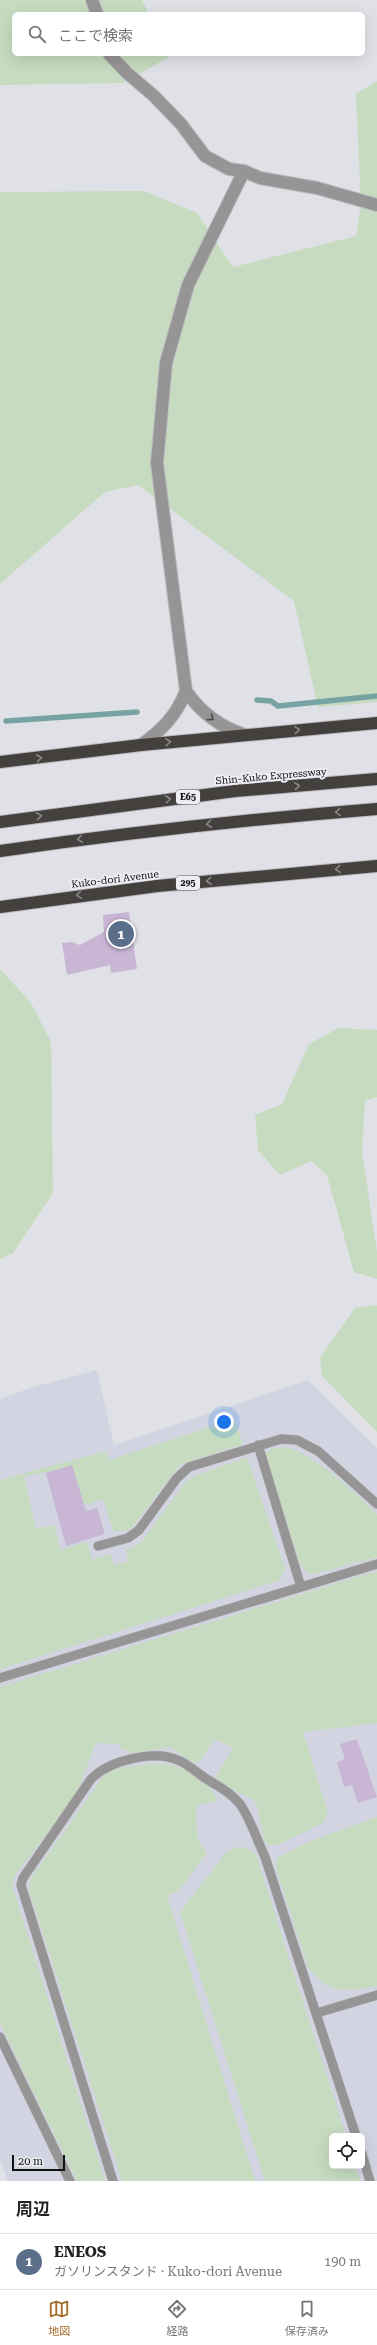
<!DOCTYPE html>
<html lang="ja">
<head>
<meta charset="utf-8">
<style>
  body { margin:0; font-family:"Roboto Serif","Noto Sans JP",serif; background:#f2f2f2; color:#222 }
  .controls { position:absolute; right:12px; bottom:12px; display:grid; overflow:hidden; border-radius:6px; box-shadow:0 4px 16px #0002 }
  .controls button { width:36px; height:36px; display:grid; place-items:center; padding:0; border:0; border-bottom:1px solid #e0e0e0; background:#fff; color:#222; font:20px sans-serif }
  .scale { position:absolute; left:12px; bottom:10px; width:53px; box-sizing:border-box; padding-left:4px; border:2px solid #0f1011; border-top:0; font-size:11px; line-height:14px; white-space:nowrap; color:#0f1011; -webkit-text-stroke:3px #edeef3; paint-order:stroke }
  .you { position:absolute; left:224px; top:1422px; width:14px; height:14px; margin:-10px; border:3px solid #fff; border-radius:50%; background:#1a73e8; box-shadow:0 0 0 6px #1a73e833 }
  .badge { display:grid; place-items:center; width:26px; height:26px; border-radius:50%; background:#a36928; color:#fff; font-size:13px; font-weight:700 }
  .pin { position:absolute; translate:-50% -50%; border:2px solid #fff; box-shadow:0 1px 4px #0006 }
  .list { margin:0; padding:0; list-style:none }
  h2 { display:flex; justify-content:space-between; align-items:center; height:52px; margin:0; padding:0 16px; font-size:17px }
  h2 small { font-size:13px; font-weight:400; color:#767676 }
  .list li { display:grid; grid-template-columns:26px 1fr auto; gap:12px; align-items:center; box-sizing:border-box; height:56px; padding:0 16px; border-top:1px solid #e0e0e0 }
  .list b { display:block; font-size:15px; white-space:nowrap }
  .list p { margin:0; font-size:13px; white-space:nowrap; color:#767676 }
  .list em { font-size:13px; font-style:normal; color:#767676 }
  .icon { flex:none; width:22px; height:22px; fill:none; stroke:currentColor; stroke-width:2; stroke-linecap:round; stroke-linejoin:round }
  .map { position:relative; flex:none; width:377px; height:2181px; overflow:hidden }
  .search { position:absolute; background:#fff; box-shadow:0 4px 16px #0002; left:12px; right:12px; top:12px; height:44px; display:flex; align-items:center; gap:10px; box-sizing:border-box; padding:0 14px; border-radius:6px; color:#767676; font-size:15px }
  .sheet { height:108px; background:#fff }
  nav { display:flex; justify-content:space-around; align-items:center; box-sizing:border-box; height:56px; border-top:1px solid #e0e0e0; background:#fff; font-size:11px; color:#767676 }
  nav a { display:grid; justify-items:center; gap:2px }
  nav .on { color:#a36928 }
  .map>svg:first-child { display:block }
  .built { fill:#d2d5e1; fill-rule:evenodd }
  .green { fill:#c6dbbf }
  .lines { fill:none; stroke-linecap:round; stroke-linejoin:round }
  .stream { stroke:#77a3a2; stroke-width:5.5 }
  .building { fill:#c9b6d5 }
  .lane-casing { stroke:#babbc0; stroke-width:10 }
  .street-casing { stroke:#babbc0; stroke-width:14 }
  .highway-casing { stroke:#babbc0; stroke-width:14 }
  .lane { stroke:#969494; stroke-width:9 }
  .street { stroke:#969494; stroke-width:12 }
  .highway { stroke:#44403e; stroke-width:12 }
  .oneway { stroke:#4c4b4c }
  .oneway2 { stroke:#888686 }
  .labels { text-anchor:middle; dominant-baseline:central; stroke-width:4; stroke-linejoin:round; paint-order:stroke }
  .shield { fill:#edeef3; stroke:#525355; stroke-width:1 }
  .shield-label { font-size:9px; font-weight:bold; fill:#0f1011 }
  .street-label { font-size:10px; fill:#0f1011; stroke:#edeef3 }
</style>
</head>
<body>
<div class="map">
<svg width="377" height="2181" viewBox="0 0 377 2181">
  <rect width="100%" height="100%" fill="#e0e1e6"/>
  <path class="built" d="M97,1370L114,1445L308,1380L377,1448V2181H8L0,2160V1399L30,1388ZM332,2136H362V2166H332Z"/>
  <path class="green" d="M0,0H142L149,14H14V54H168L169,57L123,83L0,85Z
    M377,81V702L318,707L294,601L138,485L105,492L0,584V192L144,191L197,213L233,267L356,236L361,204L356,94Z
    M0,969L31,1003L51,1042L53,1193L13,1253L0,1259Z
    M339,1028L377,1030V1097L365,1101L362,1152L377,1252V1279L354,1272L327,1175L311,1161L280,1175L258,1150L255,1115L282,1104L309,1044Z
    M376,1305L377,1306V1432L322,1376L320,1358L355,1308Z
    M234,1419L243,1444L181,1464L129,1531H113L103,1499L84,1505L72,1466L24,1477L36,1529L54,1525L60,1550L87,1542L92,1559L111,1554L114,1565L128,1561L126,1549L134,1547L142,1541L185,1483L194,1476L247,1457L285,1568L280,1580L0,1669V1480L106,1451L109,1460Z
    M284,1447C315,1453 355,1493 377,1515V1557L311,1575L301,1566L264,1456L271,1449Z
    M377,1571V1723L303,1732L328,1813L323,1823L278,1845H268L264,1840L257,1806L254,1800L219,1782L215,1778L233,1748L215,1739L200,1761L193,1763L170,1747L133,1753L121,1749L119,1744L96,1743L76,1795L13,1878V1888L105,2181H77L0,2023V1687Z
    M148,1764C154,1764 161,1763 167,1764C184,1767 212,1784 217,1801L202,1804L196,1808C196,1822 196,1843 207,1853L177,1893H170L168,1899L255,2181H122L29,1890L30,1880L105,1774L115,1769Z
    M377,1817V1986C346,1992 328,1995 308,1967L276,1868L277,1858L308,1842Z
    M239,1847L249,1849L256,1855L346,2136H332V2166H355L360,2181H265L180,1912L224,1855L231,1849Z"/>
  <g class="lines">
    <path class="stream" d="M257,700L271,701L278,706L377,696
      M6,721L137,712"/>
  </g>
  <path class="building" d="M129,912L137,969L111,973L110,965L67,975L62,943L72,942L80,945L104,932L103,915Z
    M72,1465L86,1511L97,1508L105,1534L66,1546L46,1473Z
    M357,1739L377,1797L358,1803L352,1785L344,1787L337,1762L345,1759L340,1744Z"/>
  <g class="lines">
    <defs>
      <path id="lane" d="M258,1445L301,1587
        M98,1546L128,1538L139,1530L177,1478L189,1467L281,1439L297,1440L318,1451L377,1504
        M0,1678L377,1564
        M317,2013L377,1995
        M0,2037L70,2181
        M362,2154L370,2181
        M113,2181L21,1885L23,1878L91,1779C110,1760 155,1749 180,1761C190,1766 199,1774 208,1780C219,1786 232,1794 240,1804C251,1820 257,1840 265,1857L356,2136"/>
      <path id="street" d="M92,0L97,14
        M109,54L127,73L154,96L181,124L205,156L229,169L244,171L260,178L317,188L377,205
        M244,171L188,285L166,363L157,463L186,691C201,713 220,727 245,735
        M141,745C162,730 176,716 186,691"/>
      <path id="highway" d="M0,762L141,745L377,723
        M0,822L235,791L377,779
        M0,851C125,833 251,819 377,809
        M0,907L157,886L377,866"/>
    </defs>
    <use href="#lane" class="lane-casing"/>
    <use href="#street" class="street-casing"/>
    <use href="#highway" class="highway-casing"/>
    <use href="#lane" class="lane"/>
    <use href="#street" class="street"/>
    <use href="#highway" class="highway"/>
  </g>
  <defs><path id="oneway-chevron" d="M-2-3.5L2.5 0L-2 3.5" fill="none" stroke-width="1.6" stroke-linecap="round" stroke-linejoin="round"/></defs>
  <use class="oneway" href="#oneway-chevron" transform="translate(211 718) rotate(37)"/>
  <g class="oneway2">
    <use href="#oneway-chevron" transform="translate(297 730) rotate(-5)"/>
    <use href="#oneway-chevron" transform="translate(168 742) rotate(-5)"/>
    <use href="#oneway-chevron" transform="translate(39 758) rotate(-7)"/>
    <use href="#oneway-chevron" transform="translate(297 786) rotate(-5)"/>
    <use href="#oneway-chevron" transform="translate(168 799) rotate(-7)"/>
    <use href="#oneway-chevron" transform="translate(338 812) rotate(175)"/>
    <use href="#oneway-chevron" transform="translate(39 816) rotate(-8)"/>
    <use href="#oneway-chevron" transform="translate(209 824) rotate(173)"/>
    <use href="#oneway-chevron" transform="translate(80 839) rotate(172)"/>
    <use href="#oneway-chevron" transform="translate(338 869) rotate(175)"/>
    <use href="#oneway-chevron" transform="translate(209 881) rotate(175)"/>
    <use href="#oneway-chevron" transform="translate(79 895) rotate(172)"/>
  </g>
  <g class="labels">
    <g class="shield">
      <rect x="176" y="790" width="24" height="14" rx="3"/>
      <rect x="176" y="876" width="24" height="14" rx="3"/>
    </g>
    <g class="shield-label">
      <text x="188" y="797">E65</text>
      <text x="188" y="883">295</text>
    </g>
    <g class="street-label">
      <text transform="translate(271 776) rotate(-5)">Shin-Kuko Expressway</text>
      <text transform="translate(115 879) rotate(-7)">Kuko-dori Avenue</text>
    </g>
  </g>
</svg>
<div class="controls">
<button><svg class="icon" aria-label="locate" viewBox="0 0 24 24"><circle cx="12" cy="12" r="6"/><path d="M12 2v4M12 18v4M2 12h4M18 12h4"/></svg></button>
</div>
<div class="scale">20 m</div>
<div class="you"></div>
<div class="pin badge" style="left:121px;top:934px;background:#5c6f8a">1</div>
<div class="search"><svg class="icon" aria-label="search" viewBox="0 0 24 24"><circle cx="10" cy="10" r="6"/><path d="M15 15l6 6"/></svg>ここで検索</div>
</div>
<section class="sheet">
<h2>周辺<small></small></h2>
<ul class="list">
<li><span class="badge" style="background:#5c6f8a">1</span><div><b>ENEOS</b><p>ガソリンスタンド · Kuko-dori Avenue</p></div><em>190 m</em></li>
</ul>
</section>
<nav>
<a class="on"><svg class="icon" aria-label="map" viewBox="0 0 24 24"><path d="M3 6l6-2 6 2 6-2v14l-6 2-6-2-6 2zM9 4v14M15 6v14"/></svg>地図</a>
<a><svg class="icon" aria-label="directions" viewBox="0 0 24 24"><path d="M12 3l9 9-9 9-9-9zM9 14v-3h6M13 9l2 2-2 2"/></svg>経路</a>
<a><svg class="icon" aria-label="saved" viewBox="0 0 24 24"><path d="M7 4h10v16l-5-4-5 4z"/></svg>保存済み</a>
</nav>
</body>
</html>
